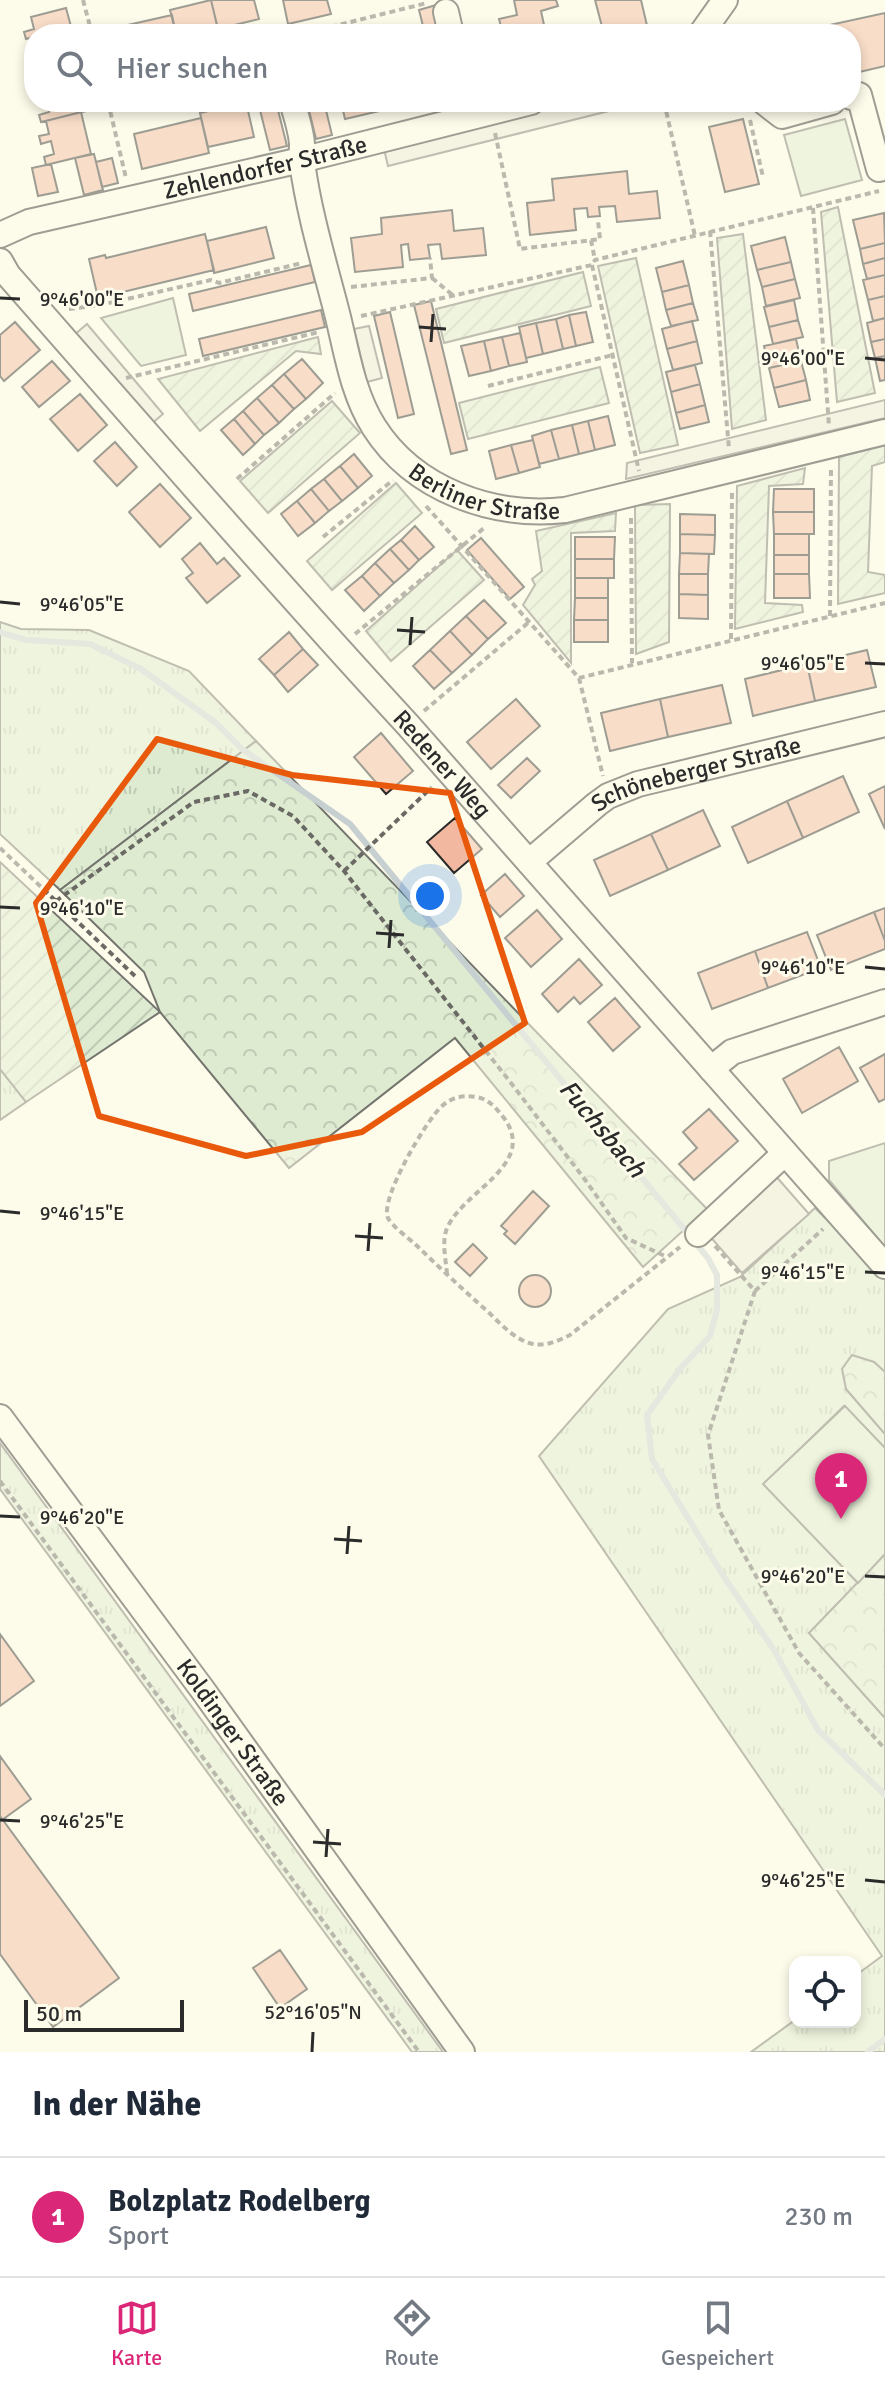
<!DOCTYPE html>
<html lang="de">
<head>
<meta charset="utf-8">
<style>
  body { margin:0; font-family:Signika,sans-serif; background:#f6f6f7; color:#1f2937 }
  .controls { position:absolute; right:24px; bottom:24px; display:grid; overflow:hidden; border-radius:16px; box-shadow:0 4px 12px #0003 }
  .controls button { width:72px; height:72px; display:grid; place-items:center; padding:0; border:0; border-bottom:2px solid #e0e1e3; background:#fff; color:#1f2937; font:40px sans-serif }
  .scale { position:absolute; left:24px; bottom:20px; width:160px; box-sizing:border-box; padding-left:8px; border:4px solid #2b2b2b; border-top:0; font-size:22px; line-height:28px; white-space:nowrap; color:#2b2b2b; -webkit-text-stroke:6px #fdfbea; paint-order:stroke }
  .you { position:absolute; left:430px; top:896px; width:28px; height:28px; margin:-20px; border:6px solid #fff; border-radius:50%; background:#1a73e8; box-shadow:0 0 0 12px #1a73e833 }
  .badge { display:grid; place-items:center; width:52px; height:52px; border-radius:50%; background:#db2777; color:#fff; font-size:26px; font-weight:700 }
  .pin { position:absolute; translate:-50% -66px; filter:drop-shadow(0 2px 4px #0008) }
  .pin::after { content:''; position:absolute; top:42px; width:28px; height:24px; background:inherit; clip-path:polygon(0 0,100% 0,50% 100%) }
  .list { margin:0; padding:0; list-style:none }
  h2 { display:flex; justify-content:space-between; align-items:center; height:104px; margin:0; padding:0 32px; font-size:34px }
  h2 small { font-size:26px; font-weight:400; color:#747a83 }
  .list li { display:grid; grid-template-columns:52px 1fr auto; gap:24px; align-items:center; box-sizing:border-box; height:120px; padding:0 32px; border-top:2px solid #e0e1e3 }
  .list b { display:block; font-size:30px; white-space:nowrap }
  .list p { margin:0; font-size:26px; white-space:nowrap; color:#747a83 }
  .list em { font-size:26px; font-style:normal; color:#747a83 }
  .icon { flex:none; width:44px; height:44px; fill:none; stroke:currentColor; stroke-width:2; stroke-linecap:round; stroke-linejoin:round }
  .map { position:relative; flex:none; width:885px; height:2052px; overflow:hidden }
  .search { position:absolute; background:#fff; box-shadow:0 4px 12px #0003; left:24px; right:24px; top:24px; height:88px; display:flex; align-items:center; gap:20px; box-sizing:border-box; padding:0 28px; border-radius:32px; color:#747a83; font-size:30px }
  .sheet { height:224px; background:#fff }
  nav { display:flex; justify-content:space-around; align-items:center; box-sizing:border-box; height:112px; border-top:2px solid #e0e1e3; background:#fff; font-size:22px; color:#747a83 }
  nav a { display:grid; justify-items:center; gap:4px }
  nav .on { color:#db2777 }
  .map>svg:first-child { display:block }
  .grass { fill:url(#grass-tufts); stroke:#74746e; stroke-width:2 }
  .forest { fill:url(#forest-crowns); stroke:#74746e; stroke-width:2 }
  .park { fill:#deebd1; stroke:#74746e; stroke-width:2 }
  .garden { fill:url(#garden-furrows); stroke:#74746e; stroke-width:2 }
  .parking { fill:#eceadb; stroke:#74746e; stroke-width:2 }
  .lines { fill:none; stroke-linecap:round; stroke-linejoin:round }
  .stream { stroke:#c7d0d0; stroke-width:6 }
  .building { fill:#f2b8a0; stroke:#2b2b2b; stroke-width:2 }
  .minor-casing { stroke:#2b2b2b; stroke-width:28 }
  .path { stroke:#6a6964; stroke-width:4; stroke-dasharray:6 4; stroke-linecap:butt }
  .minor { stroke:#fdfbea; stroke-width:24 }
  .marked { fill:none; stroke:#e8590c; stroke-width:6; stroke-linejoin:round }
  .ticks { fill:none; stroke:#2b2b2b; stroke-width:3 }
  .labels { text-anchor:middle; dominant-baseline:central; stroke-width:6; stroke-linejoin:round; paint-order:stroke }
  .street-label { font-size:24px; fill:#2b2b2b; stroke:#fdfbea }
  .water-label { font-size:26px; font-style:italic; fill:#2b2b2b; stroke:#fdfbea }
  .ticks-label { font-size:20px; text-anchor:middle; fill:#2b2b2b; stroke:#fdfbea; stroke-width:6; stroke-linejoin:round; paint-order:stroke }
</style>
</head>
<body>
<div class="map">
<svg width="885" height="2052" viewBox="0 0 885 2052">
  <defs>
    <pattern id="grass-tufts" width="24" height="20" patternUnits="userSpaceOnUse" patternTransform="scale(2)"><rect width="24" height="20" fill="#deebd1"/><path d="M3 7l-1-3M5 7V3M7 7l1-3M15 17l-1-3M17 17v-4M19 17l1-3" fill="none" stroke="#bfcab4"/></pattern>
    <pattern id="forest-crowns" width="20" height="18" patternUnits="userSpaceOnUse" patternTransform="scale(2)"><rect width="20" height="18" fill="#deebd1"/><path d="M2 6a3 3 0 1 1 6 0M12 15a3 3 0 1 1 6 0" fill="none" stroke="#bfcab4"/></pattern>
    <pattern id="garden-furrows" width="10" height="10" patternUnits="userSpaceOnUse" patternTransform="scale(2)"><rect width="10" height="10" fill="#deebd1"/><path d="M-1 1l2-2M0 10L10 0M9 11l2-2" fill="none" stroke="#bfcab4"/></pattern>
  </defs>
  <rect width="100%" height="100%" fill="#fdfbea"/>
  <path class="grass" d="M0,622L21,629L89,630L189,671L256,741L60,890L0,834Z
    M0,1069L26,1102L0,1120Z
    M815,1208L885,1277V1372L874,1362L846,1389L885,1434V1448L844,1406L764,1484L858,1583L809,1633L885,1718V2052H751L795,2020V2022H855V1976L882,1956L539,1456L668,1309L740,1277Z
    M0,1443L443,2052H412L0,1489Z"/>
  <path class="forest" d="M256,741L707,1209L643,1267L455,1038L289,1168L160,1012L144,972L60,890Z
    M852,1355L874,1362L885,1372V1434L846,1389L842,1369Z
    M885,1554V1718L809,1633Z"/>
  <path class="park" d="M845,119L862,180L801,196L784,135Z
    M173,298L186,355L141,366L101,318Z
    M885,1143V1247L829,1180V1161Z
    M845,1406L885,1448V1554L858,1583L763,1484Z"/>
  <path class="garden" d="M838,207L875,393L837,402L821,212Z
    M743,234L766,420L732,429L717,238Z
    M636,258L678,445L640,453L598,266Z
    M583,272L591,306L444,343L436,309Z
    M318,337L321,354L296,351L200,431L158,379Z
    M600,367L609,403L468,439L459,403Z
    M332,401L360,433L268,513L240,481Z
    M885,445V462L872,466L868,572L885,575V593L838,604L839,457Z
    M805,468L803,484L769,486L765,603L802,605L803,612L735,629L737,486Z
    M396,483L422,513L332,590L307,561Z
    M670,504L669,642L636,654L635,505Z
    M616,513L615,531L571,533V663L523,605L535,585L532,579L542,571L536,531Z
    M457,550L484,580L391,661L366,631Z
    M0,862L160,1012L26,1102L0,1069Z"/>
  <path class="parking" d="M572,102H645L388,166L384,149Z
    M87,324L163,414L150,425L74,335Z
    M369,326L382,378L367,382L354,329Z
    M885,400V418L626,479L627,463Z
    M774,1174L809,1214L742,1273L707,1233Z"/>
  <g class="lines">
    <path class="stream" d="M0,632L26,640L90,644L141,669L216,723L242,749L350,824L708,1258L717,1275V1310L710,1336L680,1369L647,1415L652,1459L724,1577L774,1650L818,1730L885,1795
      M868,2052L885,2039"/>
  </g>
  <path class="building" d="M211,0L219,34H176L170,10Z
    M211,0H254L259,19L218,29Z
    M283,0H327L331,14L288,24Z
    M514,0H556L558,6L541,11L546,34H503L499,19L517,15Z
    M595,0H641L649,34H604Z
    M436,5L443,34H425L419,10Z
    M66,8L73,34H34V37L26,39L24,32L34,29L31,17Z
    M885,13V66L851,74V34H818L826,32L825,26Z
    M172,15L176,34H111L110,29Z
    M47,102H84L86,111L41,122L39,115L49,112Z
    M246,102L254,137L208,147L200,113Z
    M258,102H276L287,146L270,150Z
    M307,102H324L332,135L316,139Z
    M341,102H386L388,109L345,119Z
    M81,112L91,154L46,165L44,157L54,154L51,141L41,144L39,136L49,134L46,121Z
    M201,118L209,153L142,169L134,134Z
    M743,119L759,184L725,192L709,127Z
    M94,154L103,190L84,195L75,158Z
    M112,158L118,183L102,187L96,162Z
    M51,164L58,192L38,196L32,168Z
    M627,171L629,194L657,191L660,218L617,222L615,206L599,207L600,216L588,217L587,208L574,209L576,230L530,235L527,203L554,200L552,179Z
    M452,210L454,231L483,228L486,255L442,259L440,244L428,245L430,258L410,260L408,244L401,245L403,267L355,272L351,238L382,234L381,218Z
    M884,213L885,243L860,249L853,220Z
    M266,227L274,258L214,273L207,241Z
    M205,234L214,270L98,298L89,259L105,255L106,258Z
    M785,237L791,262L757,270L751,246Z
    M885,243V258L863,264L860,249Z
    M885,258V275L867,279L863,264Z
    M683,261L689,285L662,292L656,268Z
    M791,262L795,279L762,287L757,270Z
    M311,265L315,282L193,311L189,294Z
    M885,275V296L868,300L863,280Z
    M795,279L800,298L766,306L762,287Z
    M689,285L693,303L666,310L662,292Z
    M885,296V318L873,321L868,300Z
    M794,300L798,320L769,327L764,307Z
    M431,301L467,450L451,454L414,305Z
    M693,303L698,320L671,326L666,310Z
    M321,310L325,327L203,356L199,339Z
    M390,312L414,414L398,418L374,316Z
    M586,312L593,342L576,346L569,315Z
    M569,315L576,346L563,349L556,319Z
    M885,318V339L871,342L867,323Z
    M556,319L563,349L543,354L536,323Z
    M798,320L803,337L773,344L769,327Z
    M692,321L697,341L667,349L662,329Z
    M15,322L40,350L4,381L0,376V335Z
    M536,323L543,354L526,358L519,327Z
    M520,333L527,362L509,366L502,337Z
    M502,337L509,366L491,371L484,341Z
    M796,339L801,361L769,368L764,346Z
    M885,339V356L875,358L871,342Z
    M484,341L491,371L469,376L461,346Z
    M697,341L702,363L673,370L667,349Z
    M885,356V380L880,381L875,358Z
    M302,359L323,383L306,399L284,374Z
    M52,361L70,381L39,407L22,387Z
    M801,361L806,380L774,388L769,368Z
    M695,365L700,384L671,392L666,372Z
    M284,374L306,399L294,409L272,385Z
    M806,380L810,400L779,407L774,388Z
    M700,384L705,405L676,413L671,392Z
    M272,385L294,409L279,423L257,398Z
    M80,394L107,425L78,451L50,419Z
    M257,398L279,423L264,435L243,411Z
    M705,405L709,422L680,429L676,413Z
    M243,411L264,435L255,444L234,419Z
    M608,416L615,445L595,450L588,421Z
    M234,419L255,444L243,455L221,430Z
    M588,421L595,450L579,454L572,425Z
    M572,425L579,454L559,459L551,430Z
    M551,430L559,459L539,464L532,436Z
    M533,440L540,467L519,473L511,445Z
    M115,442L137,467L117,486L94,461Z
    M511,445L519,473L496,479L489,451Z
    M354,454L372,476L358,488L340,466Z
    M340,466L358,488L342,501L324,479Z
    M324,479L342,501L329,511L311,489Z
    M160,484L191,518L160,547L129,512Z
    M311,489L329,511L315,523L297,501Z
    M774,489H814V512H773Z
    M297,501L315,523L298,536L281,514Z
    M773,512H814V534H774Z
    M680,514L715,515V535L680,534Z
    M415,526L434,547L419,560L401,540Z
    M680,534L715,535L714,554L680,553Z
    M774,534H809V555H774Z
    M575,537H615L614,559H575Z
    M481,538L524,587L510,599L467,550Z
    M401,540L419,560L409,570L390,549Z
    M200,543L217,564L224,558L240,576L207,603L186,578L193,573L182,559Z
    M390,549L409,570L394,583L375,563Z
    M680,553L709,554L708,574H679Z
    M774,555H809V574H774Z
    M575,559H614V578H575Z
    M375,563L394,583L380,596L362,576Z
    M679,574H708V595L679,594Z
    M774,574H809L810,598H774Z
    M362,576L380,596L364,611L345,590Z
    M575,578H608V598H575Z
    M679,594L708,595V619L679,618Z
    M575,598H608V620H574Z
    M484,600L506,623L488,639L466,616Z
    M466,616L488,639L472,655L450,631Z
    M574,620H608V642H574Z
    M450,631L472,655L452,673L430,650Z
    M289,632L303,649L274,675L259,659Z
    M303,649L318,665L288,692L274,675Z
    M430,650L452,673L434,689L413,666Z
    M867,650L876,687L815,701L807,664Z
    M807,664L815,701L753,716L745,679Z
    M722,685L731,723L668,737L660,699Z
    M516,699L540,726L491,769L467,742Z
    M660,699L668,737L610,751L601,713Z
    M381,733L413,771L386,794L354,757Z
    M527,758L540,771L511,798L498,785Z
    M843,776L859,812L803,838L787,801Z
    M885,786V829L869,794Z
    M787,801L803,838L748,863L732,827Z
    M703,810L720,846L668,870L651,834Z
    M455,818L482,849L454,873L427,842Z
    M651,834L668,870L610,896L594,860Z
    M505,874L524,896L500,917L481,895Z
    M885,908V941L874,912Z
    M537,910L562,939L531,967L505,938Z
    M874,912L885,941V949L831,970L817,935Z
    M807,932L821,968L768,988L755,951Z
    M755,951L768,988L712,1009L698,973Z
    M579,959L602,985L580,1004L574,997L558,1012L542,994Z
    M615,998L640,1027L613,1051L588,1022Z
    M839,1047L858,1081L802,1113L783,1079Z
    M885,1054V1099L879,1102L860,1068Z
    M709,1109L738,1141L694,1180L679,1164L697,1148L683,1132Z
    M533,1191L549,1206L515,1244L504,1234L507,1231L501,1226Z
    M473,1244L487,1258L470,1276L455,1262Z
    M519 1291a16 16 0 1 1 32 0a16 16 0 1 1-32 0Z
    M0,1634L34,1681L0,1706Z
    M0,1756L31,1799L2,1820L0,1816Z
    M0,1816L119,1978L53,2027L0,1954Z
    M280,1950L307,1989L280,2008L253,1968Z"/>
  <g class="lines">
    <defs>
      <g id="minor">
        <path d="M446,12L451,34"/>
        <path d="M701,34L725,0"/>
        <path d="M851,97L859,95L879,169"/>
        <path id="s1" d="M292,102C296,115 301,130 302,144C302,150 301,156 302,162C309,214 325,266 338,317C347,354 353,394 374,427C414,490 493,518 565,510L885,432"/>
        <path d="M764,102L782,116L832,102"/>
        <path id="s2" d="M0,235L29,222L301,160L531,102"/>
        <path id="s3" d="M0,261L8,275C141,426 272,578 408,725L885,1266"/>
        <path id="s4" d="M529,862L597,804L608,796L638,784L885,724"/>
        <path d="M711,1069L732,1052L885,1002"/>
        <path d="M698,1234L785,1153"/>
        <path id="s5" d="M0,1417L202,1689L462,2052"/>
      </g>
    </defs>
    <use href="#minor" class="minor-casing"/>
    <path class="path" d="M83,0L92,34
      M302,34L427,3
      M108,102L126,178
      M664,102L695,236
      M750,120L763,177
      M495,133L520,249L600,239L598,221
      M813,208L829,426
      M710,231L729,449
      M591,240L595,260
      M592,265L639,471
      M432,278L455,297
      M351,287L432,278L430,258
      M69,309L100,305L211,280L219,283L302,263
      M361,316L592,265L595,260L879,191
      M126,378L319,332
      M488,386L613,355
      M237,479L335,393
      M426,506L579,678L885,603
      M631,518L632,663
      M323,537L393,480
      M830,616L831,466
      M355,634L484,528
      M731,639L732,490
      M579,678L603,776
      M424,711L529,622
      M0,848L137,978
      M344,871L432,787
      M56,901L194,802L248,791L293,816L344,871L511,1083L586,1181L626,1238L667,1257
      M715,1246L755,1291L823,1229
      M447,1274C446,1260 442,1245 446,1231C459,1192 539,1166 504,1118C496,1108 489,1099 476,1097C463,1095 452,1097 442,1106C427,1119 379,1200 388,1218C393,1227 407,1237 415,1244C438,1266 462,1289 486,1310C498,1321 509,1334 524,1341C540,1349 556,1342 570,1335L680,1247
      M755,1291L708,1435L719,1510L799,1653L885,1749
      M0,1481L419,2052"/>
    <use href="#minor" class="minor"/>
  </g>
  <path d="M0 0H885V2052H0ZM157,739L292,775L450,793L525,1023L362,1132L246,1156L99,1116L36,903Z" fill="#fdfbea" fill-opacity=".55" fill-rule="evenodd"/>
  <path class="marked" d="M157,739L292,775L450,793L525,1023L362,1132L246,1156L99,1116L36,903Z"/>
  <path class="ticks" d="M0,298L20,299M419,327L446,329M431,342L433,314M865,358L885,360M0,602L20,604M397,630L425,632M410,645L412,617M865,663L885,664M0,907L20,908M376,933L404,935M389,948L391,920M865,967L885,969M0,1211L20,1213M355,1236L383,1238M368,1251L370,1223M865,1272L885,1273M0,1516L20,1517M334,1539L362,1541M347,1554L349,1526M865,1576L885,1577M0,1820L20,1821M313,1842L341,1844M326,1857L328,1829M865,1880L885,1882M312,2052L313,2032"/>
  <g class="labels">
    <g class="street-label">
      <text stroke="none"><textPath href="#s2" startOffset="274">Zehlendorfer Straße</textPath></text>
      <text stroke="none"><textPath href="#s1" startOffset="472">Berliner Straße</textPath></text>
      <text stroke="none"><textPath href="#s3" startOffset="670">Redener Weg</textPath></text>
      <text stroke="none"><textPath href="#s4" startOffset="194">Schöneberger Straße</textPath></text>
      <text stroke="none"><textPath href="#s5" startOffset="392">Koldinger Straße</textPath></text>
    </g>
    <g class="water-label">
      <text transform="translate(602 1129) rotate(50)">Fuchsbach</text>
    </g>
  </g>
  <g class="ticks-label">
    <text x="82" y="306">9°46'00"E</text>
    <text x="803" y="365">9°46'00"E</text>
    <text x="82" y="611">9°46'05"E</text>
    <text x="803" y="670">9°46'05"E</text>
    <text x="82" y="915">9°46'10"E</text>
    <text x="803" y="974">9°46'10"E</text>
    <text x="82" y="1220">9°46'15"E</text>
    <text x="803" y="1279">9°46'15"E</text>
    <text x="82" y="1524">9°46'20"E</text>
    <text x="803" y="1583">9°46'20"E</text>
    <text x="82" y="1828">9°46'25"E</text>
    <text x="803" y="1887">9°46'25"E</text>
    <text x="313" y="2019">52°16'05"N</text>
  </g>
</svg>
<div class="controls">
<button><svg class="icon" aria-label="locate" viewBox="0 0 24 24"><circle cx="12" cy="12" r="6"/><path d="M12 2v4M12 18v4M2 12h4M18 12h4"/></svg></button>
</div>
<div class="scale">50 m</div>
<div class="you"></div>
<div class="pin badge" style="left:841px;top:1519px">1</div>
<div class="search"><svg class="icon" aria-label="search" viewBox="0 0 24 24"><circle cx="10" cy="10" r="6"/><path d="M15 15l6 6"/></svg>Hier suchen</div>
</div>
<section class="sheet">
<h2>In der Nähe<small></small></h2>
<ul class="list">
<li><span class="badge">1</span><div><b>Bolzplatz Rodelberg</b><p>Sport</p></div><em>230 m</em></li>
</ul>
</section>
<nav>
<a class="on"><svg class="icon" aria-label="map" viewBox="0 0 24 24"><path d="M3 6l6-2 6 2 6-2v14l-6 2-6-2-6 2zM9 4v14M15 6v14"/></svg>Karte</a>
<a><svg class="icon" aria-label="directions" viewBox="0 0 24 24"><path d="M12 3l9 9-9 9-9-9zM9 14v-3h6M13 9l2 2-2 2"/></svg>Route</a>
<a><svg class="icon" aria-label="saved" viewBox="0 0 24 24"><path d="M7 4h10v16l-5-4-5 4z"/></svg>Gespeichert</a>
</nav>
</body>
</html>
